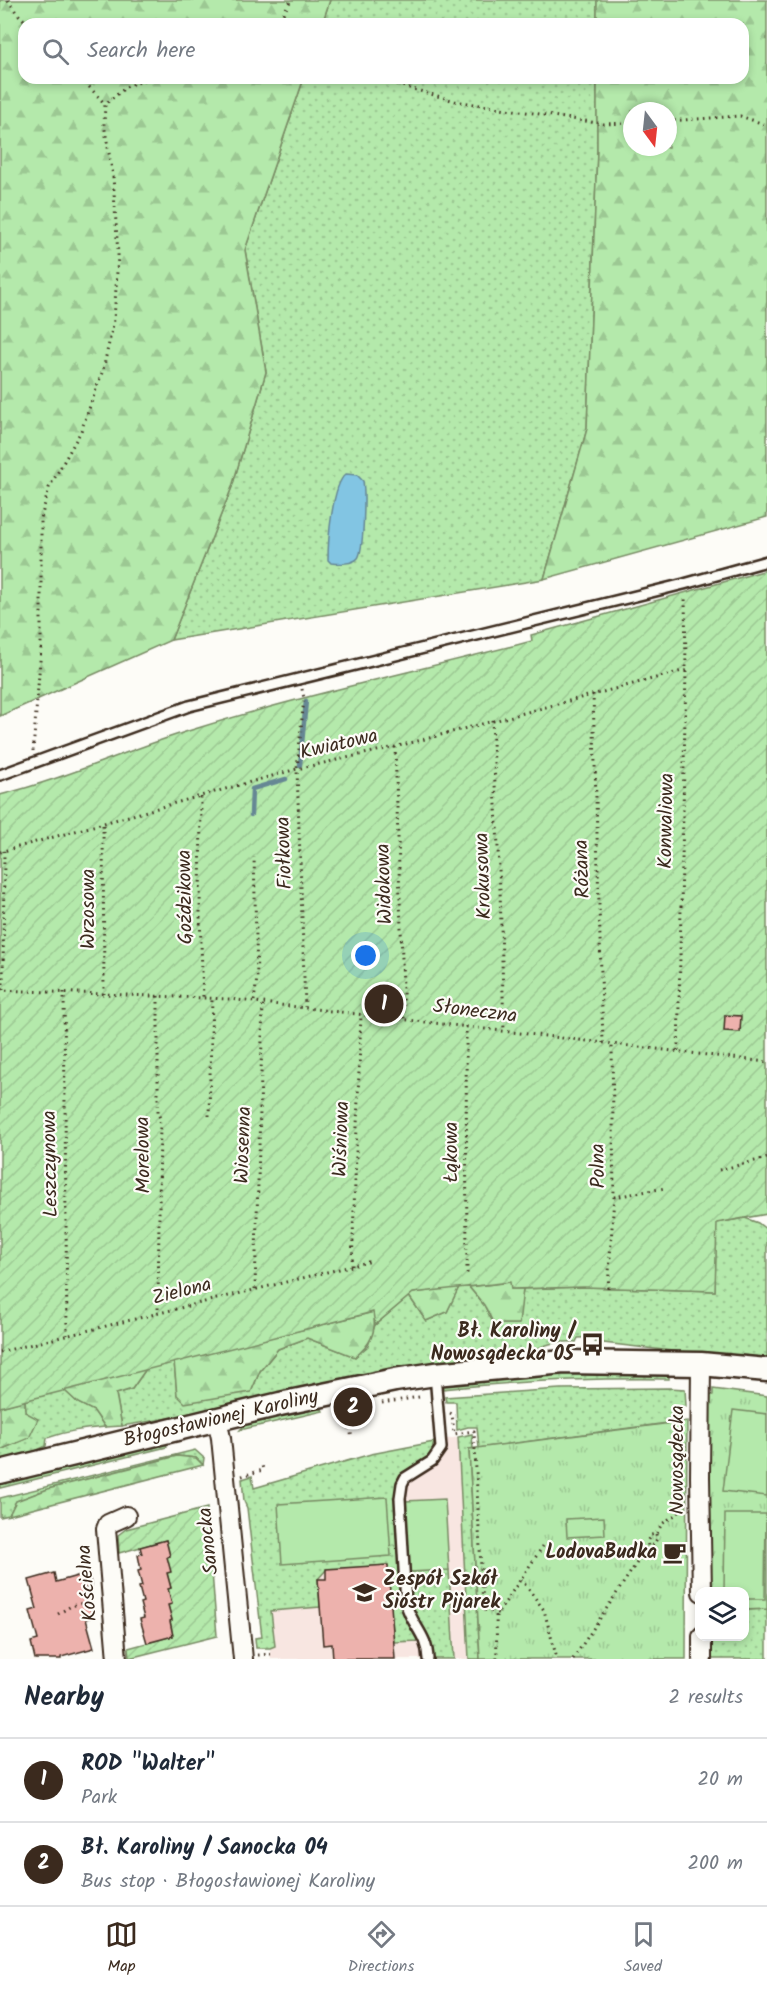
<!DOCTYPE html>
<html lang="en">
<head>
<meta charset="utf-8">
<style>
  body { margin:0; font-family:Kalam,sans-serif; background:#f2f2f3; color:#1f2937 }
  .controls { position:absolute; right:18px; bottom:18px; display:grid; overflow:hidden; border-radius:12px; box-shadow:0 3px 9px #0003 }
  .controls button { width:54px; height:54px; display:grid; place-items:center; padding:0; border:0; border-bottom:2px solid #e0e1e3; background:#fff; color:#1f2937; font:30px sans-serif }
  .compass { position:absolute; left:623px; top:102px; width:54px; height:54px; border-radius:50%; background:#fff; box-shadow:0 3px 9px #0003; rotate:165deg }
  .you { position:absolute; left:366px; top:956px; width:21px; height:21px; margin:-15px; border:4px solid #fff; border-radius:50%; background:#1a73e8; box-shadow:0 0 0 9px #1a73e833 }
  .badge { display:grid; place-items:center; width:39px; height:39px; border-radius:50%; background:#3b2a1e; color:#fff; font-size:20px; font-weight:700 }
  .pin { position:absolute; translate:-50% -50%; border:3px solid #fff; box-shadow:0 2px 6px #0006 }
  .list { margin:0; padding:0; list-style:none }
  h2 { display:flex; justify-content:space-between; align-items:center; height:78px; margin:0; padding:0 24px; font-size:26px }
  h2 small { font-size:20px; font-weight:400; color:#747a83 }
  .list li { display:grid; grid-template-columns:39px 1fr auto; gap:18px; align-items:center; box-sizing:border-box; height:84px; padding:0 24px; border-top:2px solid #e0e1e3 }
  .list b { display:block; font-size:22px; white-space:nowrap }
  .list p { margin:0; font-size:20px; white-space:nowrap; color:#747a83 }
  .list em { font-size:20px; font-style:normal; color:#747a83 }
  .icon { flex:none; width:33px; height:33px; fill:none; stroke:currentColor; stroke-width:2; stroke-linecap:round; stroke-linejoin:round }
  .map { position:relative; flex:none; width:767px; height:1659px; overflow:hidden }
  .search { position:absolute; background:#fff; box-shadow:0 3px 9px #0003; left:18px; right:18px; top:18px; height:66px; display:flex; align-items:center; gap:15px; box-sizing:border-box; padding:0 21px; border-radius:18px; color:#747a83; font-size:22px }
  .sheet { height:246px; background:#fff }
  nav { display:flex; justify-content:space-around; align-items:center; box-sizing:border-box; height:84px; border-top:2px solid #e0e1e3; background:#fff; font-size:16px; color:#747a83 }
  nav a { display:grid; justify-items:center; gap:3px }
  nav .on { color:#3b2a1e }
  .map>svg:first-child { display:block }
  .built { fill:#f8e6e1 }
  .grass { fill:url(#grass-dots); stroke:#788a64; stroke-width:1.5 }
  .forest { fill:url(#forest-firs); stroke:#788a64; stroke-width:1.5; fill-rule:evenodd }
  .park { fill:url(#park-tufts); stroke:#788a64; stroke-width:1.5 }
  .garden { fill:url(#garden-furrows); stroke:#788a64; stroke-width:1.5 }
  .pitch { fill:#b4e9ab; stroke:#788a64; stroke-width:1.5 }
  .water { fill:#82c5e3; stroke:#668794; stroke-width:1.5 }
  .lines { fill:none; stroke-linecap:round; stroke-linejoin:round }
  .stream { stroke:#668794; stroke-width:4.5 }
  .building { fill:#edb2ad; stroke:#3b2a1e; stroke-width:1.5 }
  .service-casing { stroke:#3b2a1e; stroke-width:14 }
  .minor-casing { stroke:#3b2a1e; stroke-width:22 }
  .tertiary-casing { stroke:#3b2a1e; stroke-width:27 }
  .path { stroke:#3b2a1e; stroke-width:3; stroke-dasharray:1.5 4.5; stroke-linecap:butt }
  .service { stroke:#fdfcf7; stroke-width:9 }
  .minor { stroke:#fdfcf7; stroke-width:18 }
  .tertiary { stroke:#fdfcf7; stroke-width:22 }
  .labels { text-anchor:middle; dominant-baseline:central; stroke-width:4.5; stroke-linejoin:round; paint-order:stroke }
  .street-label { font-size:20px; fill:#3b2a1e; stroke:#fdfcf7 }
  .poi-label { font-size:20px; font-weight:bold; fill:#3b2a1e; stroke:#fdfcf7; text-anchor:end }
</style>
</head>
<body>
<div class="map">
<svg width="767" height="1659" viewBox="0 0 767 1659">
  <defs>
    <pattern id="grass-dots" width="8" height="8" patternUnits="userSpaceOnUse" patternTransform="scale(1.5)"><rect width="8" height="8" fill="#b4e9ab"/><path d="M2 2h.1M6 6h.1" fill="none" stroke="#9cc893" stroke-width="1.8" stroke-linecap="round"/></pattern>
    <pattern id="forest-firs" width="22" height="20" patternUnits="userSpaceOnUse" patternTransform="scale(1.5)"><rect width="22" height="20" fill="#b4e9ab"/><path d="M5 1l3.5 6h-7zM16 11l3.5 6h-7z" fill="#9cc893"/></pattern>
    <pattern id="park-tufts" width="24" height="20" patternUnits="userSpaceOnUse" patternTransform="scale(1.5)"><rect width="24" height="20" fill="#b4e9ab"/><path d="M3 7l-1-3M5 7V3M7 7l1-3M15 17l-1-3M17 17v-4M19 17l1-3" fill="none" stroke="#9cc893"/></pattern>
    <pattern id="garden-furrows" width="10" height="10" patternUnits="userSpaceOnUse" patternTransform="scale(1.5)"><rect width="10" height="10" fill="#b4e9ab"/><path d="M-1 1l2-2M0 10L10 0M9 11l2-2" fill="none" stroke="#9cc893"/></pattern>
  </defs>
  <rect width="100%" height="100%" fill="#fdfcf7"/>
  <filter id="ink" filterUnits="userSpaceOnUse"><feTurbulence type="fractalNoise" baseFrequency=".0167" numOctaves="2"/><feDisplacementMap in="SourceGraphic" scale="12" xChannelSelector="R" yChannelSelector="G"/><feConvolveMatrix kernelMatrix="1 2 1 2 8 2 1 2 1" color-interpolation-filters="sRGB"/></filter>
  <g filter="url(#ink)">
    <path class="built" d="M458,1437L469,1659H271L253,1488L371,1454Z"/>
    <path class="grass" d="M330,0H597V24H322Z
      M304,78H597V151L587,429L544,579L171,640L232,487L266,372L245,250Z
      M745,1218L758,1223L767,1230V1362L595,1342L594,1337L578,1338L576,1342C558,1341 542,1343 527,1356L172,1422L169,1418L122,1426L116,1394L132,1389L146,1369L174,1361L177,1395L251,1392L260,1371L278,1349L307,1338L355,1357L368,1346L375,1325L409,1296L426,1321L447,1312L459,1287H469L484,1305L494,1324H518L523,1289L584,1287L715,1291L716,1223Z
      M669,1371V1379C593,1378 518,1381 442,1389L445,1383L514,1374Z
      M669,1388L685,1389L686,1406L673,1407L675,1422L479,1448L477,1427H468L457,1430L456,1402H446L445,1397L560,1389Z
      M64,1390L78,1403L94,1411L105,1427C84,1429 66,1431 47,1438L46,1446L23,1457L0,1463V1450L29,1438L25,1400Z
      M322,1409L323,1411L240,1430C258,1409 296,1411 322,1409Z
      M472,1434L473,1449H469L480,1659H469L458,1437Z
      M165,1440L167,1447L0,1488V1480Z
      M434,1442L431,1454L401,1477L395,1494L400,1601L404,1615L419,1641L394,1642L387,1565L326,1570L318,1579L320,1607L271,1611L275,1646L270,1648H256L255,1638L262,1637L247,1508L244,1501L242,1479L252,1476L254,1488L371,1454Z
      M195,1450L204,1458L203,1465L196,1458L177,1456L48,1489L16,1501L9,1515L0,1517V1498Z
      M449,1570L454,1659H432L429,1637L415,1616L410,1600L409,1572Z
      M767,1609V1659H709V1637L744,1636L745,1610Z"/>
    <path class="forest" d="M0,0H330L322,24H24V78H304L245,250L266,372L232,487L171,640L0,716Z
      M597,0H767V517L544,579L587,429L597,151V78H743V24H597ZM632,111H668V147H632Z
      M511,1282V1289H523L519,1324H494L484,1305L469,1287Z
      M459,1287L447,1312L426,1321L409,1296L412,1293Z
      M374,1312C376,1333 371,1344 355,1357L307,1338L278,1349L260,1371L251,1392L185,1403L177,1395L174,1361Z
      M146,1369L132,1389L116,1394L122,1426L105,1427L94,1411L78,1403L64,1390Z
      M25,1400V1412L38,1419L29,1438L0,1450V1407Z
      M177,1456L196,1458L203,1465L9,1515L16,1501L48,1489Z"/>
    <path class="park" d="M713,1389L767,1396V1609L745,1610L744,1592H708V1396L713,1395Z
      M687,1421L686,1659H480L469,1449Z"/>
    <path class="garden" d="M767,570V1214L717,1223L715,1291L584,1287L511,1289L510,1282L413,1293L375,1325L373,1312L0,1407V795C68,778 131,748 198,728C308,694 420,670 532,641L531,635Z
      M207,1508L217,1636L129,1658L128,1648L173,1636L170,1621L172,1620L168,1605L172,1604L168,1589L171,1588L167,1573L170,1572L167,1557L170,1556L166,1540L119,1553L118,1535L126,1529Z"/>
    <path class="pitch" d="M733,1410L767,1414V1496L723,1491Z
      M387,1497L391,1556L282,1564L278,1504Z
      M445,1499L449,1570L409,1572L405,1501Z
      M725,1514H766L765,1599H745L744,1592L724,1591Z
      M604,1517L605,1535L567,1537L566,1519Z"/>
    <path class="water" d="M346,474L357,475L363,481C365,493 364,550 358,558C353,564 339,564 331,563L328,560C328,542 332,484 346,474Z"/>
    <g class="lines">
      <path class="stream" d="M300,765L306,701
        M251,815L252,789L286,779"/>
    </g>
    <path class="building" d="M725,1015L741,1016L740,1032L724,1031Z
      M166,1540L170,1556L167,1557L171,1572L167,1573L171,1588L168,1589L172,1604L168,1605L172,1620L170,1621L173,1636L147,1643L140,1619L144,1618L140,1603L143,1602L139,1587L142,1586L138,1571L141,1570L138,1555L142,1554L140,1547Z
      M388,1565L395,1659H333L332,1644L323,1645L318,1579H326V1569Z
      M54,1573L56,1582L88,1573L92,1587L85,1588L93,1617L86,1619L94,1648L61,1657V1659H35L31,1642L38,1640L30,1611L37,1609L29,1580Z"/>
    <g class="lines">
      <defs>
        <path id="service" d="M0,775L189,706L684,584L767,561
          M428,1659C427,1634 412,1626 406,1604L400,1498L402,1484L405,1478L432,1461L441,1448L435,1374"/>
        <path id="minor" d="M701,1364L700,1477L702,1592
          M217,1419L221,1438L243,1659
          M117,1659L106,1529L108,1524L126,1516
          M702,1659V1636"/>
        <path id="tertiary" d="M0,1472L280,1404L395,1380L435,1374L564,1362L701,1364L767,1370"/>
      </defs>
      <use href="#service" class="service-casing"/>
      <use href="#minor" class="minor-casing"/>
      <use href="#tertiary" class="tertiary-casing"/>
      <path class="path" d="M8,0L16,12L28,24
        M277,24L291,0
        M81,78L104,103
        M374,78L455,101L604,124L632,123
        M668,121L740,116L767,125
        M302,689L304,698L297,769L305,1007
        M593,694L603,1043
        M492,720L500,890L504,1031
        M395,747L404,1019
        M33,751L41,648V518L49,488L81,431L103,370L114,320L118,255L113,176L104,124L105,104L126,87L151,78
        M201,797L200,915L203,998
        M103,825L104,994
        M0,852L297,769L395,747L686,670
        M0,990L229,999L767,1062
        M3,990L4,851
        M64,992L67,1335
        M158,996V1113L160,1118L158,1313
        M254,1001L257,978L254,857
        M466,1026L467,1278
        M678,1051L686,670L685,595
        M209,1116L212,998
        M719,1170L767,1158
        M614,1197L665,1188
        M352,1266L361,1014
        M608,1288L614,1197L612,1044
        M255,1289L263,1003
        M0,1352L372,1261
        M382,1403L419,1397
        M346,1410L352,1438
        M450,1413L452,1414L454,1434L474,1431L483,1607L485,1610L498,1613
        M242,1476L263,1470L262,1465
        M656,1534L657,1539L653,1545L648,1546L647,1541L651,1535L656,1534L662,1524L685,1508
        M521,1579L544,1610L557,1659
        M58,1614L71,1606L95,1600
        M258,1655L271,1654
        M497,1659L496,1616L543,1546
        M573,1659L648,1546"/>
      <use href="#service" class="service"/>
      <use href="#minor" class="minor"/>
      <use href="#tertiary" class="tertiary"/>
    </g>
  </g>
  <defs>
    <symbol id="bus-bare" viewBox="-9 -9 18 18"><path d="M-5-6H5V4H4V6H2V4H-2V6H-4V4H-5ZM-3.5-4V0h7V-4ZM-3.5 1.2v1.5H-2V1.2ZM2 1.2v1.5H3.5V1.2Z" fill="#3b2a1e" stroke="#fdfcf7" stroke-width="2.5" paint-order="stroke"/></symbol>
    <symbol id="cafe-bare" viewBox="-9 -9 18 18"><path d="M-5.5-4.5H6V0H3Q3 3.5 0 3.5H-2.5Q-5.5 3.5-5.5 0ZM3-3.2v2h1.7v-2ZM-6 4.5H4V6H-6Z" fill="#3b2a1e" stroke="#fdfcf7" stroke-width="2.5" paint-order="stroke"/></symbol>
    <symbol id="school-bare" viewBox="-9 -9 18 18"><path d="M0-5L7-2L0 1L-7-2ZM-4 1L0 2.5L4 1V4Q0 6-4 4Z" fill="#3b2a1e" stroke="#fdfcf7" stroke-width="2.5" paint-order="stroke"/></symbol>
  </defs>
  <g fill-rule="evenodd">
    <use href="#bus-bare" x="576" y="1328" width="33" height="33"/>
    <use href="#cafe-bare" x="658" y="1536" width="33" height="33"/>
    <use href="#school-bare" x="348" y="1576" width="33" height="33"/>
  </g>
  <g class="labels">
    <g class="street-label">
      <text transform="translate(339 745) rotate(-13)">Kwiatowa</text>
      <text transform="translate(667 821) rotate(-89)">Konwaliowa</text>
      <text transform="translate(285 853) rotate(-92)">Fiołkowa</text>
      <text transform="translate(583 869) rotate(-92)">Różana</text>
      <text transform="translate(484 876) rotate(-92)">Krokusowa</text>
      <text transform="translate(385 884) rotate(-92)">Widokowa</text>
      <text transform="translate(186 897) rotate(-91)">Goździkowa</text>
      <text transform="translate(89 909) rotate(-90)">Wrzosowa</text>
      <text transform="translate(475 1012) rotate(7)">Słoneczna</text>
      <text transform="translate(342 1139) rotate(-88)">Wiśniowa</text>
      <text transform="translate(244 1145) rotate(-88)">Wiosenna</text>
      <text transform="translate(452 1152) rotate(-90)">Łąkowa</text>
      <text transform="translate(144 1155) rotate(-91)">Morelowa</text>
      <text transform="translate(51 1164) rotate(-91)">Leszczynowa</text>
      <text transform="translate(599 1166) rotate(-91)">Polna</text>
      <text transform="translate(182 1292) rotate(-14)">Zielona</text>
      <text transform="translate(221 1419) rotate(-13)">Błogosławionej Karoliny</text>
      <text transform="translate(678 1460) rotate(-90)">Nowosądecka</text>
      <text transform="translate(209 1541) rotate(-96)">Sanocka</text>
      <text transform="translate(88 1583) rotate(-95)">Kościelna</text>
    </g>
    <g class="poi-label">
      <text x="574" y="1332">Bł. Karoliny /<tspan x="574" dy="23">Nowosądecka 05</tspan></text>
      <text x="657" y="1553">LodovaBudka</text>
      <text x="383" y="1580" text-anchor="start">Zespół Szkół<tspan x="383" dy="23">Sióstr Pijarek</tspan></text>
    </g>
  </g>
</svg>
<div class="controls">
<button><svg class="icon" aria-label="layers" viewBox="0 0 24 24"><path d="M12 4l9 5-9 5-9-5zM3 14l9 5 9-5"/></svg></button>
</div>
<svg class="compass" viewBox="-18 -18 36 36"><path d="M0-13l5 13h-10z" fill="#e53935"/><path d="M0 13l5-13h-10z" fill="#747a83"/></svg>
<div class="you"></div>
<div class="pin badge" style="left:384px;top:1004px">1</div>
<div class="pin badge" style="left:353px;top:1407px">2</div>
<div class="search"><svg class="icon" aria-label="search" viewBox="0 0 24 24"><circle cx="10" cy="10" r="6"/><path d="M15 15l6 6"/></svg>Search here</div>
</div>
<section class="sheet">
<h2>Nearby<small>2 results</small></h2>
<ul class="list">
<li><span class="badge">1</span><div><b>ROD &quot;Walter&quot;</b><p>Park</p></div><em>20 m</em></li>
<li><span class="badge">2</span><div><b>Bł. Karoliny / Sanocka 04</b><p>Bus stop · Błogosławionej Karoliny</p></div><em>200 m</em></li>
</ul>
</section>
<nav>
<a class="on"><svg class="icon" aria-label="map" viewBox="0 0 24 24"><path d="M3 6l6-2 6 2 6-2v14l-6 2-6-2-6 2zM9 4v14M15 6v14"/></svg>Map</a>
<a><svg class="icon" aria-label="directions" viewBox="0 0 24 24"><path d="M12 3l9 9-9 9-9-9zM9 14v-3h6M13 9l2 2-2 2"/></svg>Directions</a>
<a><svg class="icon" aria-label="saved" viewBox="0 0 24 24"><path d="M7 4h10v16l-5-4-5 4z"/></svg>Saved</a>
</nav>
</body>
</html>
